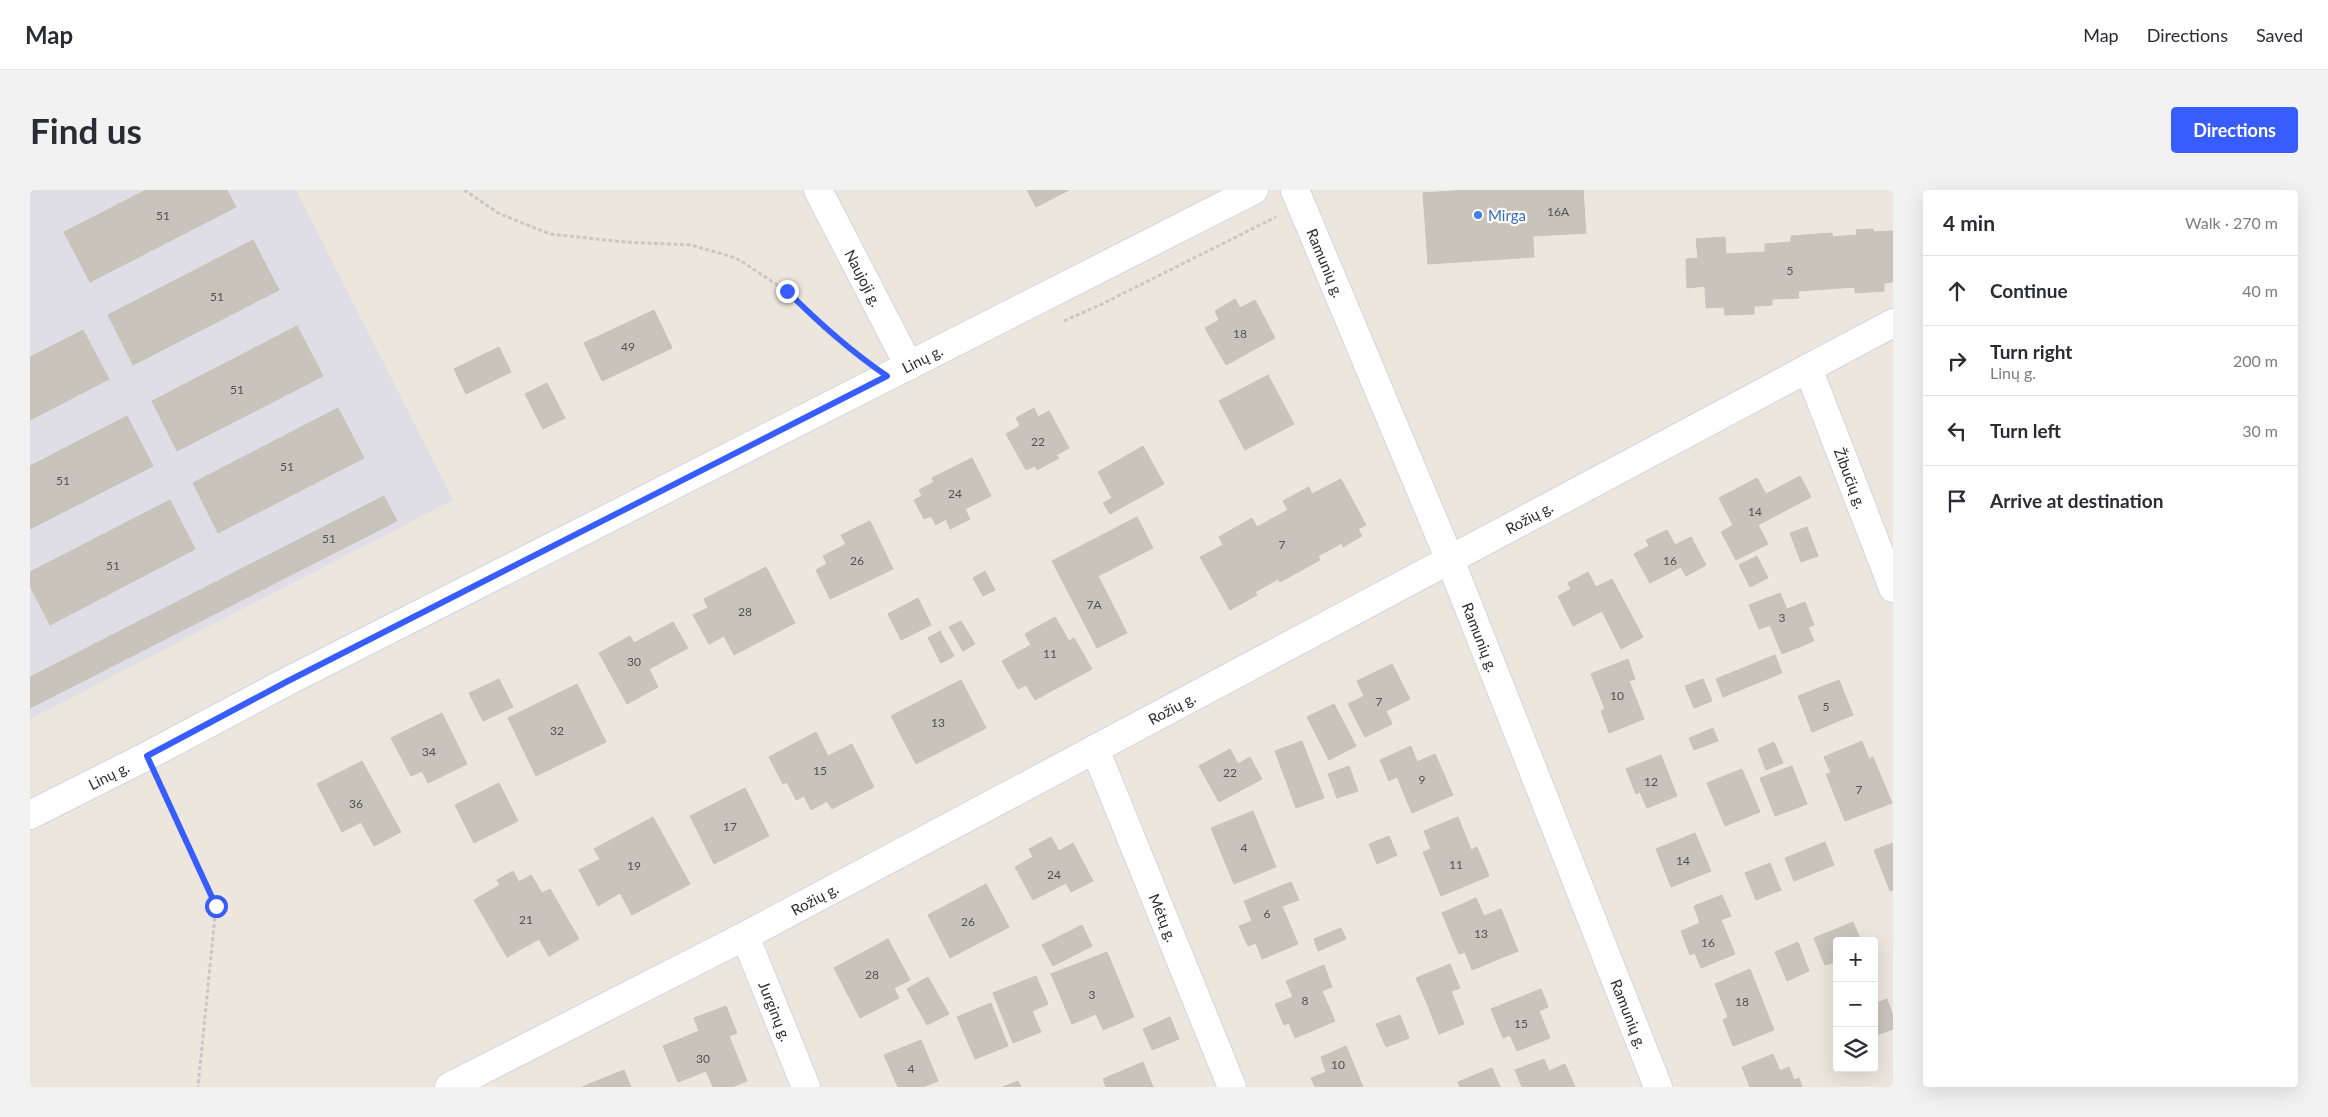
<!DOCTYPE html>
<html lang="en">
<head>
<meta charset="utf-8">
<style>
  body { margin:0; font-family:Lato,sans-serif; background:#f2f2f3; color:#2b2b33 }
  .controls { position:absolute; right:15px; bottom:15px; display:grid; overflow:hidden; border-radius:5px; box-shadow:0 5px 20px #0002 }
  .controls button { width:45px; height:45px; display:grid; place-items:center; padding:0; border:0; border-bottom:1px solid #e1e1e2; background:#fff; color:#2b2b33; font:25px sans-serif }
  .stop { position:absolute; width:15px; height:15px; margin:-11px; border:4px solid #375dff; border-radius:50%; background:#fff }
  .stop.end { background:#375dff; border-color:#fff; box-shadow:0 1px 5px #0008 }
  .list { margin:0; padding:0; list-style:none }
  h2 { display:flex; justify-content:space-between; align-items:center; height:65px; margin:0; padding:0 20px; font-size:21px }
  h2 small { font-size:16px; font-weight:400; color:#7c7c81 }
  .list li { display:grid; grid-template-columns:32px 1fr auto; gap:15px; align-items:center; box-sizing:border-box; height:70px; padding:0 20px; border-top:1px solid #e1e1e2 }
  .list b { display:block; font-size:19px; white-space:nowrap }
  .list p { margin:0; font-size:16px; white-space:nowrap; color:#7c7c81 }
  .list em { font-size:16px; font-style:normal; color:#7c7c81 }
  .icon { flex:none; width:28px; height:28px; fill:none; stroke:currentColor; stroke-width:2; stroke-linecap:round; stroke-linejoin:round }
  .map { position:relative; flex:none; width:1863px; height:897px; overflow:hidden; border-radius:5px }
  header { display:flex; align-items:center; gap:30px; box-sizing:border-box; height:70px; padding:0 25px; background:#fff; border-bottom:1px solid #e1e1e2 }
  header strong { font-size:24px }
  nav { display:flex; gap:28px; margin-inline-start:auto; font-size:18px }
  .intro { display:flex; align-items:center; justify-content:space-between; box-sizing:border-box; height:120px; padding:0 30px }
  h1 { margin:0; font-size:35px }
  .button { padding:12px 22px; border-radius:5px; background:#375dff; color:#fff; font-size:18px; font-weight:700 }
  main { display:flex; gap:30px; padding:0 30px }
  aside { flex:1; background:#fff; border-radius:5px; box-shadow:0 5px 20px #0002 }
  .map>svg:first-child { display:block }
  .industrial { fill:#dfdde5 }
  .building { fill:#c9c4bb; stroke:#c9c2b5 }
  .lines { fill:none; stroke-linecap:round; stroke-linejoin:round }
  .street-casing { stroke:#d1d5e4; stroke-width:30 }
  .path { stroke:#c8c8c8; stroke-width:3; stroke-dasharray:4 2.5; stroke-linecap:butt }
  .street { stroke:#fff; stroke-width:28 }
  .route { stroke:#375dff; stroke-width:6 }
  .shop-dot { fill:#3f7fe0; stroke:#fff; stroke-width:2 }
  .labels { text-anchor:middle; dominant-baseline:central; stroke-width:4.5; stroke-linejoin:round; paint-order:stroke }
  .number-label { font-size:12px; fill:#52514f }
  .shop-label { font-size:15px; fill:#366cbe; stroke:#fff; text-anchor:start }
  .street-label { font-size:15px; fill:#2b2b2b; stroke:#fff }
</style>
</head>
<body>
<header>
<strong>Map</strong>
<nav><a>Map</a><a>Directions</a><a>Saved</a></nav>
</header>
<div class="intro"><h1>Find us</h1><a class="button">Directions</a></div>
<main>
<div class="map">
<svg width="1863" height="897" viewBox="0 0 1863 897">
  <rect width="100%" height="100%" fill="#ede6dc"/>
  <path class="industrial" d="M0,0H266L423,310L0,529Z"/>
  <path class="building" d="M116,0H197L206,17L60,92L34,42Z
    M997,0H1039L1006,17Z
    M1500,0H1553L1556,43L1503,46Z
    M1500,0L1504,67L1398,74L1393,3L1437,0Z
    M1843,39L1844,42L1863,41V92L1854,93V101L1825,103V97L1768,101L1769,108L1742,109V115L1724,116V124L1695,125L1694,117L1676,118L1675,96L1657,98L1656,69L1668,68L1666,49L1695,47L1696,64L1735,62V54L1761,52V46L1802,43L1803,47L1827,45L1826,40Z
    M223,50L249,100L103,175L78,125Z
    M1205,109L1210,118L1225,110L1245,148L1196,175L1175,138L1189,130L1185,121Z
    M624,120L642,158L572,191L554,153Z
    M267,136L293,186L147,261L122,211Z
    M53,140L79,189L0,230V167Z
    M469,157L481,182L436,204L424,179Z
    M1238,185L1264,234L1215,260L1189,211Z
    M517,193L535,228L513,239L495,204Z
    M308,218L334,268L188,343L163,293Z
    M1004,218L1008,227L1019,221L1039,258L1026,265L1029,268L1007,280L1005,276L996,280L976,244L990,236L986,228Z
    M97,226L123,276L0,339V276Z
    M1113,256L1134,294L1080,324L1073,313L1082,308L1068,282Z
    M942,268L961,306L935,319L940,329L920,339L916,329L906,335L901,326L894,329L884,310L892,306L889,300L904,292L902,288Z
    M1770,286L1781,307L1728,335L1738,354L1706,370L1691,342L1703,335L1689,308L1727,288L1736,304Z
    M1311,289L1336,335L1328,339L1332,346L1313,357L1312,353L1288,366L1290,370L1250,392L1248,389L1225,402L1227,405L1200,420L1170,367L1193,355L1189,347L1222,328L1227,337L1258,320L1253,311L1279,297L1282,304Z
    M354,306L367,331L0,518V487Z
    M140,310L165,359L20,435L0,396V382Z
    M1107,327L1123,358L1068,386L1097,443L1067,458L1022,371Z
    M840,331L863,379L800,409L786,380L797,374L793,366L816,354L811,345Z
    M1777,337L1788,366L1771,372L1760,343Z
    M1637,340L1645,355L1661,347L1676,375L1656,386L1651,377L1620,393L1604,364L1619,356L1616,350Z
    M1727,366L1738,388L1720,397L1709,375Z
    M736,377L765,433L704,465L694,446L679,454L663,425L678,418L674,409Z
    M955,381L965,400L953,406L943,388Z
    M1558,382L1566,397L1582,389L1613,447L1591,459L1572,421L1543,436L1528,406L1541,399L1538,393Z
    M1750,403L1757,419L1775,412L1784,435L1778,437L1784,451L1752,464L1740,435L1729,439L1719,415Z
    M888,408L901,435L871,450L858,424Z
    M1025,427L1039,451L1044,448L1062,479L1005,510L996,495L988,499L972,471L1001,455L995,444Z
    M931,431L945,454L933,461L919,437Z
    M643,432L658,458L619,479L628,497L597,514L569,463L600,446L604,453Z
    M910,441L924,466L911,473L898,448Z
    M1745,465L1752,483L1693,507L1686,489Z
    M1598,469L1605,489L1599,491L1614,529L1579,543L1571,521L1575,519L1561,484Z
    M1362,474L1380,509L1356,521L1362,534L1335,547L1318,514L1334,506L1327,491Z
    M469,489L483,517L453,531L439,503Z
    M1673,489L1682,511L1664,518L1655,496Z
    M931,490L956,538L886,574L861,526Z
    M1809,490L1823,525L1782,542L1768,506Z
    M547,494L576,552L506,586L478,528Z
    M1304,514L1326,556L1299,570L1277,527Z
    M412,523L437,574L398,593L392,581L381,586L361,548Z
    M1683,538L1688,551L1664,560L1659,548Z
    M786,542L798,566L822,554L844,597L802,619L797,611L781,620L774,606L766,610L757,592L753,594L739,567Z
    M1272,551L1294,608L1266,618L1245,561Z
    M1832,551L1839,569L1843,567L1862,613L1815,631L1796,584L1801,583L1794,567Z
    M1744,552L1753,573L1736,580L1728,559Z
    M1381,556L1387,572L1405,564L1423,605L1382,623L1367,587L1359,591L1350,570Z
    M1200,559L1208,574L1220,567L1232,589L1189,612L1169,576Z
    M1631,565L1647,606L1617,618L1610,602L1606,604L1596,579Z
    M332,571L371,642L344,656L331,632L312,642L287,594Z
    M1319,576L1328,601L1307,608L1298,584Z
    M1762,576L1777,614L1745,626L1730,588Z
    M1712,579L1730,622L1695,636L1677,593Z
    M469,593L488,631L444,653L425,615Z
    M715,598L739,646L684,674L660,626Z
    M1223,621L1246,677L1204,694L1181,638Z
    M623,627L660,694L602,725L590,703L568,716L549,680L570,669L564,659Z
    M1428,627L1441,660L1447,657L1459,686L1411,706L1393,662L1401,659L1394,641Z
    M1665,643L1681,681L1641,697L1626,659Z
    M1359,646L1367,665L1347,674L1339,654Z
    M1021,647L1029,661L1043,653L1063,691L1041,702L1036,693L1003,710L985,677L1003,667L999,659Z
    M1795,652L1804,675L1764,691L1755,668Z
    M1863,653V700L1860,701L1844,660Z
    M1740,673L1751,700L1726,710L1715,683Z
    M483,681L489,692L501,685L512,703L520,699L549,749L519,766L509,749L477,767L444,710L470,695L467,690Z
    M1261,692L1269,710L1252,716L1268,754L1232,769L1226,753L1218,756L1209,736L1222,731L1214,711Z
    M956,694L979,737L920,768L898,725Z
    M1692,705L1701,726L1691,730L1705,764L1671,778L1665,763L1660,765L1651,741L1670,733L1664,716Z
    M1446,708L1454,726L1471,719L1488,761L1442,780L1435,762L1429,764L1412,723Z
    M1823,732L1831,751H1807V771L1795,775L1784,748Z
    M1052,735L1062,756L1023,776L1012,755Z
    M1311,738L1316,749L1288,761L1284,749Z
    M858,749L880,790L864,798L869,808L830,828L804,778Z
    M1768,752L1779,781L1757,791L1745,762Z
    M1077,762L1104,827L1073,840L1066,824L1042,834L1021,784Z
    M1420,774L1430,798L1396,811L1386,788Z
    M1294,775L1302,797L1292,801L1305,831L1265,848L1259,833L1254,835L1245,814L1263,807L1256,791Z
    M1720,779L1744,840L1703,856L1693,830L1698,827L1685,794Z
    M1006,786L1018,814L1002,821L1011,842L983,853L963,803Z
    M898,787L919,824L897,835L877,799Z
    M1511,799L1518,817L1509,821L1520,848L1487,861L1480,845L1473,848L1461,819Z
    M1421,801L1434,834L1409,844L1396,811Z
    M1857,809L1863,826V839L1844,846V814Z
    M961,813L978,856L945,869L927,827Z
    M696,816L707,843L699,846L717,891L702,897H683L676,881L648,892L633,856L669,841L664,828Z
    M1370,825L1379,848L1356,857L1346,834Z
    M1140,827L1149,849L1122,860L1113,839Z
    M891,850L908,891L893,897H868L854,865Z
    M1316,856L1333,897H1285L1281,888L1296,882L1291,867Z
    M1743,864L1750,881L1759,877L1764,890L1769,888L1772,897H1720L1712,877Z
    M1514,869L1519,881L1535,874L1545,897H1492L1485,880Z
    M1113,872L1123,897H1076L1073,889Z
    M1462,878L1470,897H1430L1428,892Z
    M594,880L601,897H552Z
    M988,891L991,897H973Z"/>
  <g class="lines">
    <defs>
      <g id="street">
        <path id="s1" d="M788,0L879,176"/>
        <path id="s2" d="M1265,0L1420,370L1628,897"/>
        <path id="s3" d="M1778,178L1863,398"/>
        <path id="s4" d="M1065,559L1202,897"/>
        <path id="s5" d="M0,625L117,566L258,491L1224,0"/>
        <path id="s6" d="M715,746L776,897"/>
        <path id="s7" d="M419,897L715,746L1863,133"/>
      </g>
    </defs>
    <use href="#street" class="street-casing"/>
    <path class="path" d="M434,0L470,24L520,44L594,52L661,55L706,68L757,101L795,140L830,168
      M1034,131L1072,114L1246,27
      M128,591L186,716L168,897"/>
    <use href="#street" class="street"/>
  </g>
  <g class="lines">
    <path class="route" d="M186,716L117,566L258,491L857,186C820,161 789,133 757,101"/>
  </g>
  <circle class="shop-dot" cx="1448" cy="25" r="5"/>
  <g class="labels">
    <g class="number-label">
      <text x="1528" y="21">16A</text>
      <text x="133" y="25">51</text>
      <text x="1760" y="80">5</text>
      <text x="187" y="106">51</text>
      <text x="1210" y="143">18</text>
      <text x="598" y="156">49</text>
      <text x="207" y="199">51</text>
      <text x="1008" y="251">22</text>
      <text x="257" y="276">51</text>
      <text x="33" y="290">51</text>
      <text x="925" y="303">24</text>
      <text x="1725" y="321">14</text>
      <text x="299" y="348">51</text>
      <text x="1252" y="354">7</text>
      <text x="827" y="370">26</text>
      <text x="1640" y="370">16</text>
      <text x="83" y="375">51</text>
      <text x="1064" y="414">7A</text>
      <text x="715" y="421">28</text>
      <text x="1752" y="427">3</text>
      <text x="1020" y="463">11</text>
      <text x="604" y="471">30</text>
      <text x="1587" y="505">10</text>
      <text x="1349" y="511">7</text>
      <text x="1796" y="516">5</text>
      <text x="908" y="532">13</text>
      <text x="527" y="540">32</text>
      <text x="399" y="561">34</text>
      <text x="790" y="580">15</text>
      <text x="1200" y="582">22</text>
      <text x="1392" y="589">9</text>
      <text x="1621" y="591">12</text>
      <text x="1829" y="599">7</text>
      <text x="326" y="613">36</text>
      <text x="700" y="636">17</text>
      <text x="1214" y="657">4</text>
      <text x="1653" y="670">14</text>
      <text x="1426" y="674">11</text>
      <text x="604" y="675">19</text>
      <text x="1024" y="684">24</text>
      <text x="1237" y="723">6</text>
      <text x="496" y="729">21</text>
      <text x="938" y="731">26</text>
      <text x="1451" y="743">13</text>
      <text x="1678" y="752">16</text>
      <text x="842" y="784">28</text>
      <text x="1062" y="804">3</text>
      <text x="1275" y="810">8</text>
      <text x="1712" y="811">18</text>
      <text x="1491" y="833">15</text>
      <text x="673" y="868">30</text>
      <text x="1308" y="874">10</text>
      <text x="881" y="878">4</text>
    </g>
    <g class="shop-label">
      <text x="1458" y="25">Mirga</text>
    </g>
    <g class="street-label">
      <text stroke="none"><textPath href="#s2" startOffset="79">Ramunių g.</textPath></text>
      <text stroke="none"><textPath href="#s1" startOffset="99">Naujoji g.</textPath></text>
      <text stroke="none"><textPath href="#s5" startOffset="1002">Linų g.</textPath></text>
      <text stroke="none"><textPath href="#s3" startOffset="118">Žibučių g.</textPath></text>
      <text stroke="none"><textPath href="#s7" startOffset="1221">Rožių g.</textPath></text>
      <text stroke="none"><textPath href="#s2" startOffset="484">Ramunių g.</textPath></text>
      <text stroke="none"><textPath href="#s7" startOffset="816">Rožių g.</textPath></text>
      <text stroke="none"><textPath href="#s5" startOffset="88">Linų g.</textPath></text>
      <text stroke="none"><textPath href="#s7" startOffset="411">Rožių g.</textPath></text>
      <text stroke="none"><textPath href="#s4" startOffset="182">Mėtų g.</textPath></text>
      <text stroke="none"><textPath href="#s6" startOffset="81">Jurginų g.</textPath></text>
      <text stroke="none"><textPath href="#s2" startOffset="889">Ramunių g.</textPath></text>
    </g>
  </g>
</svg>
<div class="controls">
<button>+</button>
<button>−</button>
<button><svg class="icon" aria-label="layers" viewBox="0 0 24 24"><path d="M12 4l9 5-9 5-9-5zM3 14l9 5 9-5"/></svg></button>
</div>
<div class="stop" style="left:186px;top:716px"></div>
<div class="stop end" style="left:757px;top:101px"></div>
</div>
<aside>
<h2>4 min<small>Walk · 270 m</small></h2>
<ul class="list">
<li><svg class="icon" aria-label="ahead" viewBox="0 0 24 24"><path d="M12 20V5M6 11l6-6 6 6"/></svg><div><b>Continue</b></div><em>40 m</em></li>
<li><svg class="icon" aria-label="right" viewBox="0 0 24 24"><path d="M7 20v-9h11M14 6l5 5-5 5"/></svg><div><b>Turn right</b><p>Linų g.</p></div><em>200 m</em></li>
<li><svg class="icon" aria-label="left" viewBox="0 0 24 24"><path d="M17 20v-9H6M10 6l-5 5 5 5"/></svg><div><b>Turn left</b></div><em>30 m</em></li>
<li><svg class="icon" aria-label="arrive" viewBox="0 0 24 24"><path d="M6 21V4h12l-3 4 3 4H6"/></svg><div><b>Arrive at destination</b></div></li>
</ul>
</aside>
</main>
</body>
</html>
